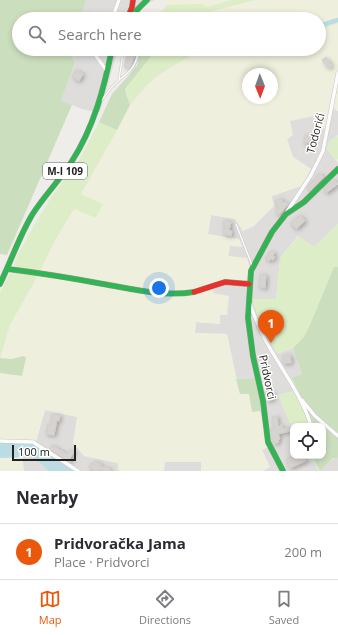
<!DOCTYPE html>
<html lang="en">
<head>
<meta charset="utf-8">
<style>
  body { margin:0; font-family:"Open Sans",sans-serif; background:#f2f2f3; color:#2b2b33 }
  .controls { position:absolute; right:12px; bottom:12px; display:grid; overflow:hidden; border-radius:8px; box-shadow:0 2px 6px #0003 }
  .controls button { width:36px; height:36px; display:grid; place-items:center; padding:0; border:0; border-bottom:1px solid #e1e1e2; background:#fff; color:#2b2b33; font:20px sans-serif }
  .compass { position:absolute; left:242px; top:68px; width:36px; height:36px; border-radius:50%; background:#fff; box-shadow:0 2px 6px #0003; rotate:179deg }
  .scale { position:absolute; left:12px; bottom:10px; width:64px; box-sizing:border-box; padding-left:4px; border:2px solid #212121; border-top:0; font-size:11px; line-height:14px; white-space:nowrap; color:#212121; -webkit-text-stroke:3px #fff; paint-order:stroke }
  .you { position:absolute; left:159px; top:288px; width:14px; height:14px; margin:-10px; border:3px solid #fff; border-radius:50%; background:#1a73e8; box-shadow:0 0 0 6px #1a73e833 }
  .badge { display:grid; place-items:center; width:26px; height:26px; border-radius:50%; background:#ea580c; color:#fff; font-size:13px; font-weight:700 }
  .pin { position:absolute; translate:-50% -33px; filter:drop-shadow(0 1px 2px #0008) }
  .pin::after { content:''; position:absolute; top:21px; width:14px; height:12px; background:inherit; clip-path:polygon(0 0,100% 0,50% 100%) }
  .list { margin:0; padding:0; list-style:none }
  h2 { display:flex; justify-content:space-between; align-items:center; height:52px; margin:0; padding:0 16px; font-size:17px }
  h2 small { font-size:13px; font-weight:400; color:#7c7c81 }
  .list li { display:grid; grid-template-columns:26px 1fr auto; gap:12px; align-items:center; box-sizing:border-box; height:56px; padding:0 16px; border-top:1px solid #e1e1e2 }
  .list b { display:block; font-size:15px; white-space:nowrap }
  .list p { margin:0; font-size:13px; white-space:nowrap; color:#7c7c81 }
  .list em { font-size:13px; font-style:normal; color:#7c7c81 }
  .icon { flex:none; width:22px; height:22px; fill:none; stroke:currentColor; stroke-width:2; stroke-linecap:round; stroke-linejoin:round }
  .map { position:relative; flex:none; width:338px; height:471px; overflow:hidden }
  .search { position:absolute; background:#fff; box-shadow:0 2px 6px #0003; left:12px; right:12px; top:12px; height:44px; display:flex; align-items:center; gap:10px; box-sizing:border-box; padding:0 14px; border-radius:22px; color:#7c7c81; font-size:15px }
  .sheet { height:108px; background:#fff }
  nav { display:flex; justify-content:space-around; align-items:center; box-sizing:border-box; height:56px; border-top:1px solid #e1e1e2; background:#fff; font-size:11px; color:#7c7c81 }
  nav a { display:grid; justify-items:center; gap:2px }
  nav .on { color:#ea580c }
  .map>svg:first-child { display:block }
  .residential { fill:#dedddb }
  .farmland { fill:#efefdd; fill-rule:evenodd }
  .grass { fill:#ddedc8 }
  .forest { fill:#cbdfbe }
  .water { fill:#bcdce4 }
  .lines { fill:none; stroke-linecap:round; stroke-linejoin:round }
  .canal { stroke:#bcdce4; stroke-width:4.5 }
  .building { fill:#d6d3d1; stroke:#d2cfcb; filter:url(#shadow) }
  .lane-casing { stroke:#c8c7c6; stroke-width:2.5 }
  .street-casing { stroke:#c8c7c6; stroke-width:4.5 }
  .fast-casing { stroke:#999a80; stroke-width:6 }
  .jam-casing { stroke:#999a80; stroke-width:6 }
  .lane { stroke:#fdfcfc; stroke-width:1.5 }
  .street { stroke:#fdfcfc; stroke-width:3.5 }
  .fast { stroke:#30b455; stroke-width:5 }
  .jam { stroke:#e5322d; stroke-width:5 }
  .labels { text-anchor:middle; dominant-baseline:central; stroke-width:3; stroke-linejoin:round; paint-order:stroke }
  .shield { fill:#fff; stroke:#646464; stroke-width:1 }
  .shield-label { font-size:10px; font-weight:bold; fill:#212121 }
  .street-label { font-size:11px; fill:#212121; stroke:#fff }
</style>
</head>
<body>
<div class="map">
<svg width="338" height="471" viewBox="0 0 338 471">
  <defs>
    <filter id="shadow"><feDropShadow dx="2" dy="1.5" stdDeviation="2" flood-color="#0004"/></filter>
  </defs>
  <rect width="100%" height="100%" fill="#efedea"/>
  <path class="residential" d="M86,0H155L147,4L133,19H80Z
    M70,49H118L100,112L85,110L61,101L75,62L69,53Z
    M333,107L338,111V135L329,142L327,149L338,163V224L314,247L298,236L280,258L276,299H253L277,354L293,348L302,374L288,380L294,391L278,395L293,429V456H311L319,471L334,458H338V471H263L270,467L262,450L268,447L260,411L261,405L256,378L236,379L227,334L195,333L196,322L220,324L213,293L214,287L224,285L244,286L245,281L248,278L228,256L230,246L208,234L211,215L236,219L243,231L272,196L301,186L311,169L293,157L287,139L290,121L313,116Z
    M45,410L78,417L84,456L118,463L119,471H75L35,445Z
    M22,457H30L36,460L49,471H24Z
    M164,462H201V471H164Z"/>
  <path class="farmland" d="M165,0H232L207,7L203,4L165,5Z
    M255,0H338V18L319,24V19H209L206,13Z
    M338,23V111L333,108L329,128L316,129L313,116L290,121L293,135L287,139L293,157L311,169L301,186L272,196L274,206L254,226L243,231L235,219L211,215L208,234L239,239L243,247L230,246L228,256L247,258L250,268L249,274L245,281L225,280L212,283L194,289L180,292L155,291L40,271L54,242L74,209L96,217L103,204L81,194L130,105L147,85L160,74L202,49H319V30ZM248,74H272V98H248Z
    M38,275L154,296H180L214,287L213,293L229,296L227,315H220V324L196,322L195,333L227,334L240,394H249L252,411H260L268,447L262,450L270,467L263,471H201V462H165L164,471H119L118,463L84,456L73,443L77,417L45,410L35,444L24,442H0V373L22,376L24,356L11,359H0L10,325Z
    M22,457L24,471H0V459Z"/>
  <path class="grass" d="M232,0H255L198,15L199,19H153L165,8V5L203,4L207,7Z
    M338,18V23L319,30V24Z
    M157,49H202L160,74L147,85L130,105L126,94L125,89Z
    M99,122L117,130L81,194L103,204L96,218L74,209L54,242L40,271L16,267L14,265L17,256L36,222L50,199L80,158Z
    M338,136V159L336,160L327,149L329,142Z
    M338,224V267H334L309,327L303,338L293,348L277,354L258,317L252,299H276L280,258L299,236L314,247Z
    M10,273L38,275L10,325L0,359V293Z
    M292,378L313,422L302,426H293V429L278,395L294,391L288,380Z"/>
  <path class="forest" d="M0,0H86L80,19H19V49H70L69,53L75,62L61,101L72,105L7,255L0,254Z
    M147,49H157L125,89L126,94L130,105L117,130L99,122L112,94L137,66L140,53Z
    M334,267H338V458H333L320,471L311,456H323V426H314L292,378L302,374L293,348L303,338L309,327Z
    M24,356L26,358L22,376L0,373V358L11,359Z
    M256,378L261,405L260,411L252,412L249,394H240L236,379Z"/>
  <path class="water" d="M0,442H24L35,445L75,471H49L40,463L30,457L0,458Z"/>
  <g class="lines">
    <path class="canal" d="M203,16L204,19
      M319,26L338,20"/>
  </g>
  <path class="building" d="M128,49H136L134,58H133L131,65L129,68L124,67Z
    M326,57L332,66L328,68L322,60Z
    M76,70L83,74L79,81L72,77Z
    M313,134L314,138L312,139V140L309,141L310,142L304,143V138H305V135Z
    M319,173L324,177L310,191L307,187Z
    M335,179L338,184L326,193L323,189Z
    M281,198L283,203L285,201L288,204L279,215L275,212L278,208L275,201Z
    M300,215L305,221L296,229L290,223Z
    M224,220L231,222L229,230L232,231L231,236L223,234L225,226H223Z
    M271,251L275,253L273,255L275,257L273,260L271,259L269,261L265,258Z
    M260,274L266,275L265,288L259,287Z
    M283,355H290L291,363H283Z
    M272,391L274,399L267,401L265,393Z
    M52,414L60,415L59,421L57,420L54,435L46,434L48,424L50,425Z
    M277,416L278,426L282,425L283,429L289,427L290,431L278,434L280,439L278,440L279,442L274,444L270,429L274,428L272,417Z
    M52,445L67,454L70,450L74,452L70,458L72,460L70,462L49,449Z
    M293,456H304L306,461L290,468L286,459Z
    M94,461L101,464L100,466L110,468V471L99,470L96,471L89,468L91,463L93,464Z"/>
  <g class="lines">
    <defs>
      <path id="lane" d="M119,80C130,72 138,64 138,49
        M101,101L111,88L119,80L123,52L116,49
        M236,224L252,265"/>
      <path id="street" d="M112,19L119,0
        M99,49L96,56L107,71
        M287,212L311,175L323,151L338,73
        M249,302C254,315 259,328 266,341C281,369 302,395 311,426
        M302,400L315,416L338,436
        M0,441L33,442L78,471"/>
      <path id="fast" d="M128,19L147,0
        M8,269C40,273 71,278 103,284C133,289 163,297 194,292
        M0,284C11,261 19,237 32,215C44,196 60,180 72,161C94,127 104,88 112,49
        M283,471L268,442L263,401L253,356L248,318L251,271L272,232L286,214L304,202L338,169"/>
      <path id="jam" d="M128,17L132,7L133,0
        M194,292L225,282L249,284"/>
    </defs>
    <use href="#lane" class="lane-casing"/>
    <use href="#street" class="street-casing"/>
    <use href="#fast" class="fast-casing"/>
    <use href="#jam" class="jam-casing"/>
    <use href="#lane" class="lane"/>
    <use href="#street" class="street"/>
    <use href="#fast" class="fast"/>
    <use href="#jam" class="jam"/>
  </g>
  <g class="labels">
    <rect class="shield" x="43" y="163" width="44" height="16" rx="3"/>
    <g class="shield-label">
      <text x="65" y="171">M-I 109</text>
    </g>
    <g class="street-label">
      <text transform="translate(315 133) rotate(-75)">Todorići</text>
      <text transform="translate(268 377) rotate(78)">Pridvorci</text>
    </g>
  </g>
</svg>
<div class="controls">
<button><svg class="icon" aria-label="locate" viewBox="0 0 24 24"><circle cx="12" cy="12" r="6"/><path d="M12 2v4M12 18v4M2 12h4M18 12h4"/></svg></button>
</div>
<svg class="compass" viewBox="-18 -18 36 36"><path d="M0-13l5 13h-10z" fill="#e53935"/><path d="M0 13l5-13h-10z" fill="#7c7c81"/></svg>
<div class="scale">100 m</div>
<div class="you"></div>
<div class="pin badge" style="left:271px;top:343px">1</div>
<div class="search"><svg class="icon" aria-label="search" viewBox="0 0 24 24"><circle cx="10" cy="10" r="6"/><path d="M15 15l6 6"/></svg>Search here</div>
</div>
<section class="sheet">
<h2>Nearby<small></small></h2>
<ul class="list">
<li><span class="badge">1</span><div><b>Pridvoračka Jama</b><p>Place · Pridvorci</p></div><em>200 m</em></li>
</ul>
</section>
<nav>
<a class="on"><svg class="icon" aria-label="map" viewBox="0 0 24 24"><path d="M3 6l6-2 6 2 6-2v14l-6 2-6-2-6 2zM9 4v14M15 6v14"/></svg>Map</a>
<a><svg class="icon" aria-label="directions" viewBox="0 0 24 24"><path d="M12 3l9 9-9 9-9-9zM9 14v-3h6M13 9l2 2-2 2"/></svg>Directions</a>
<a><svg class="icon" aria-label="saved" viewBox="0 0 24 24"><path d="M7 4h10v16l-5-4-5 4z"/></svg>Saved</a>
</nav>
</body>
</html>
